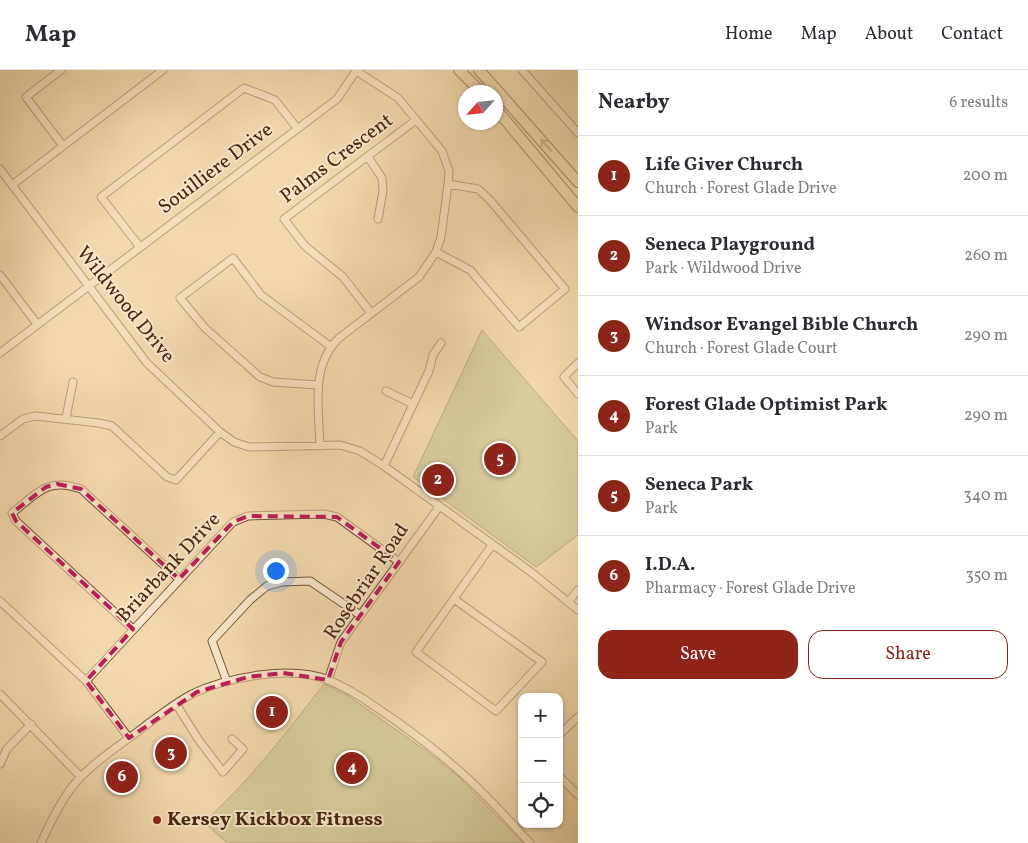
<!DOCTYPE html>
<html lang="en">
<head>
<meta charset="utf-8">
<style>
  body { margin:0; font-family:Vollkorn,serif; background:#f7f7f7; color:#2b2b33 }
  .controls { position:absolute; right:15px; bottom:15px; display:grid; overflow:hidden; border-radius:10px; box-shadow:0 1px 4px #0004 }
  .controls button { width:45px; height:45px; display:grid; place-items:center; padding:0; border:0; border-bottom:1px solid #e1e1e2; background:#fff; color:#2b2b33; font:25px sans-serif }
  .compass { position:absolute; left:458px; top:15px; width:45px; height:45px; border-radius:50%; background:#fff; box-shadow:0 1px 4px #0004; rotate:243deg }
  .you { position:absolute; left:275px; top:500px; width:18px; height:18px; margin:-12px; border:4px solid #fff; border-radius:50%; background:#1a73e8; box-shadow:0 0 0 8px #1a73e833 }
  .badge { display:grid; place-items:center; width:32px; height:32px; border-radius:50%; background:#8f2418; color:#fff; font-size:16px; font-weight:700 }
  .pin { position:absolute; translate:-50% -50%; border:2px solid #fff; box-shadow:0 1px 5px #0006 }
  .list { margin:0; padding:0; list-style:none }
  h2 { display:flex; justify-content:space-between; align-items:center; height:65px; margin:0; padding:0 20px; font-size:21px }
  h2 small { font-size:16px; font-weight:400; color:#7c7c81 }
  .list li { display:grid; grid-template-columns:32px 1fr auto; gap:15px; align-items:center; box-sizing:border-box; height:80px; padding:0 20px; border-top:1px solid #e1e1e2 }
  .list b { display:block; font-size:19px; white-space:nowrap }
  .list p { margin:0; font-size:16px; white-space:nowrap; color:#7c7c81 }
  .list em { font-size:16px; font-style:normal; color:#7c7c81 }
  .actions { display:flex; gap:10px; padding:15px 20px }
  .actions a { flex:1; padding:11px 0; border:1px solid #8f2418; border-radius:15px; text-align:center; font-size:18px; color:#8f2418 }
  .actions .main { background:#8f2418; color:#fff }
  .icon { flex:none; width:28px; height:28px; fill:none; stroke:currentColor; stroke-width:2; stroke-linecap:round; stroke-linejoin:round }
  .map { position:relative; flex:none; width:578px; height:773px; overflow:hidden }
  header { display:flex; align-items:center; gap:30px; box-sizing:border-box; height:70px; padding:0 25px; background:#fff; border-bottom:1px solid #e1e1e2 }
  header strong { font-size:24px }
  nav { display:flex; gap:28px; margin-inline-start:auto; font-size:18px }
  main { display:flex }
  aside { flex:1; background:#fff }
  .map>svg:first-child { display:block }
  .green { fill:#b9bf8a; stroke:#80744e }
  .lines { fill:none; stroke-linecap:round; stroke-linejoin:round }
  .minor-casing { stroke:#725438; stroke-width:9 }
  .highway-casing { stroke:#472811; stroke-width:12 }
  .minor { stroke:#f7e6ca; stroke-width:7 }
  .highway { stroke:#f2d9ad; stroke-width:10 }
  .oneway { stroke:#9c805f }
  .marked { fill:none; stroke:#c2185b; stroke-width:4; stroke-dasharray:10 6; stroke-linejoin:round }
  .poi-dot { fill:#8f2418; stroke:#f7e6ca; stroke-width:2 }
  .labels { text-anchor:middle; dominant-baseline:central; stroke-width:4; stroke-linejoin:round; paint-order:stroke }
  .street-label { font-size:20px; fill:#472811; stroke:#f7e6ca }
  .poi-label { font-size:20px; font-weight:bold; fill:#472811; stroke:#f7e6ca; text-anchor:start }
</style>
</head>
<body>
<header>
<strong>Map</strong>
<nav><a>Home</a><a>Map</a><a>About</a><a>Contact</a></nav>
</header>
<main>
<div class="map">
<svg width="578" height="773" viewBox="0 0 578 773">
  <rect width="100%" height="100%" fill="#f2d9ad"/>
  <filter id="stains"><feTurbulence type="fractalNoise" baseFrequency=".004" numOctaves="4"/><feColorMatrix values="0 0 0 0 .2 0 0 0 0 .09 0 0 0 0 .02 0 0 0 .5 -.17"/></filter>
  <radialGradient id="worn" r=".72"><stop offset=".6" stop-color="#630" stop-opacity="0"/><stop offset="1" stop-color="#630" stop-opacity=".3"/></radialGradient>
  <path class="green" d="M482,260L578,371V465L536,497L413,407Z
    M324,614L347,625L425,680L459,707L523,773H227L204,752C250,711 286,663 324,614Z"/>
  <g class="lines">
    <defs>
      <path id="minor" d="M61,0L26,27L63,76
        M522,0L578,63
        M368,87L382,108L383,121L378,149
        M0,99L147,293L220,362L234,372L249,377L340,375L360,381L384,396L531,502L578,540
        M12,115L163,0
        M140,177L101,127L244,18L275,30L297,58
        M436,182L470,200L519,257L565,219L489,129L478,119L448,114
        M0,205L37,254
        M371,243L343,207L305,176L284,149L416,50
        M0,283L337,29L356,1
        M578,293L564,307L578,324
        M318,315L273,312L260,307L205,258L180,228L233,188L261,225L330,276
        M386,321L413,334
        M66,348L73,312
        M0,366L23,349L35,346L99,353L112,356L167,407L176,410L220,362
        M320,376C319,339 310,296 339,268L419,207L436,182L441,167L448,114L449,101L442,81L398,28L355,0
        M384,396L429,301L433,285L441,273
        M454,529L542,592L496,641L416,582L492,475
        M0,531L86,611L129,668
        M569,531L578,520
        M133,559L16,451L12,443C38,423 47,407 81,419L179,509
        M328,610L341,572L439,437
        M86,611L233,452L248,446L324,444L337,447L399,492
        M227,612L212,571L250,530L267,516L282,512L310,511L360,545
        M0,624L81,707
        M176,634L198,669L223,702L243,679L232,669
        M559,665L578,647
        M0,694L7,679L31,654
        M559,706L578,725
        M41,773C50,753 59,734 72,717C91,693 121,675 145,656C160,645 175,633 192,624C226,607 292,595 328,610C353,620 374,636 396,651C420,668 443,686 464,705C488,726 509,751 530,773"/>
      <path id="highway" d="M459,0L481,22
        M479,0L578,112
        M496,39L578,137"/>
    </defs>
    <use href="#minor" class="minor-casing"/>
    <use href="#highway" class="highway-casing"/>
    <use href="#minor" class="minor"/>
    <use href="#highway" class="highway"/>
  </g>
  <defs><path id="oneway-shaft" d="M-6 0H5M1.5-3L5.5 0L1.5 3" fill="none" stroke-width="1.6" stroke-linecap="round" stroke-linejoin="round" transform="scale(1.25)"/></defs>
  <use class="oneway" href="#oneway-shaft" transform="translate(546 75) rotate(-131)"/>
  <path d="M0 0H578V773H0ZM57,414L81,419L179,509L233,452L248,446L337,447L399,492L341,572L328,610L283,603L248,607L197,622L129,668L86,611L133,559L16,451L12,443L46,417Z" fill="#f2d9ad" fill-opacity=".55" fill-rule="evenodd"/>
  <path class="marked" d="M57,414L81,419L179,509L233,452L248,446L337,447L399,492L341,572L328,610L283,603L248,607L197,622L129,668L86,611L133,559L16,451L12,443L46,417Z"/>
  <circle class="poi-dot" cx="157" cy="750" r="5"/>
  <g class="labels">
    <g class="street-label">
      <text transform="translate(337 89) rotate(-37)">Palms Crescent</text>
      <text transform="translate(216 99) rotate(-37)">Souilliere Drive</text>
      <text transform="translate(125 235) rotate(51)">Wildwood Drive</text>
      <text transform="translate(169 498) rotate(-47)">Briarbank Drive</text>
      <text transform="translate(367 512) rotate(-56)">Rosebriar Road</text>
    </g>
    <g class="poi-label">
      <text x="167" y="750">Kersey Kickbox Fitness</text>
    </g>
  </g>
  <rect width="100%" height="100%" filter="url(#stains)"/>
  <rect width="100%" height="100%" fill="url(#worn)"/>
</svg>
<div class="controls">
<button>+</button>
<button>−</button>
<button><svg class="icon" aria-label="locate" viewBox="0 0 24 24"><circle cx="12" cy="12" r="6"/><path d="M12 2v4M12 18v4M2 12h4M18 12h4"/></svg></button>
</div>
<svg class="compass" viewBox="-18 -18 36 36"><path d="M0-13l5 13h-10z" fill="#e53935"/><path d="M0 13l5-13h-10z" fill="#7c7c81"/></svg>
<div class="you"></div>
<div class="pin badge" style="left:272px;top:642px">1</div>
<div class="pin badge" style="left:438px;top:410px">2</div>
<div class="pin badge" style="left:171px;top:683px">3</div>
<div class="pin badge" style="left:352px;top:698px">4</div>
<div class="pin badge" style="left:500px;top:389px">5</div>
<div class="pin badge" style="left:122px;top:707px">6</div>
</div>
<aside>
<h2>Nearby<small>6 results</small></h2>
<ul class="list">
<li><span class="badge">1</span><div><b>Life Giver Church</b><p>Church · Forest Glade Drive</p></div><em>200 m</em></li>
<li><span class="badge">2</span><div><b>Seneca Playground</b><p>Park · Wildwood Drive</p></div><em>260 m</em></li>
<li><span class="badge">3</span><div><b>Windsor Evangel Bible Church</b><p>Church · Forest Glade Court</p></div><em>290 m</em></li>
<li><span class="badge">4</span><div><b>Forest Glade Optimist Park</b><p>Park</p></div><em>290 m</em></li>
<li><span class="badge">5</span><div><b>Seneca Park</b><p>Park</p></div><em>340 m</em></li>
<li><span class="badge">6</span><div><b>I.D.A.</b><p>Pharmacy · Forest Glade Drive</p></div><em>350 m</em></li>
</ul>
<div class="actions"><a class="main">Save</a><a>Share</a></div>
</aside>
</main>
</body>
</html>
